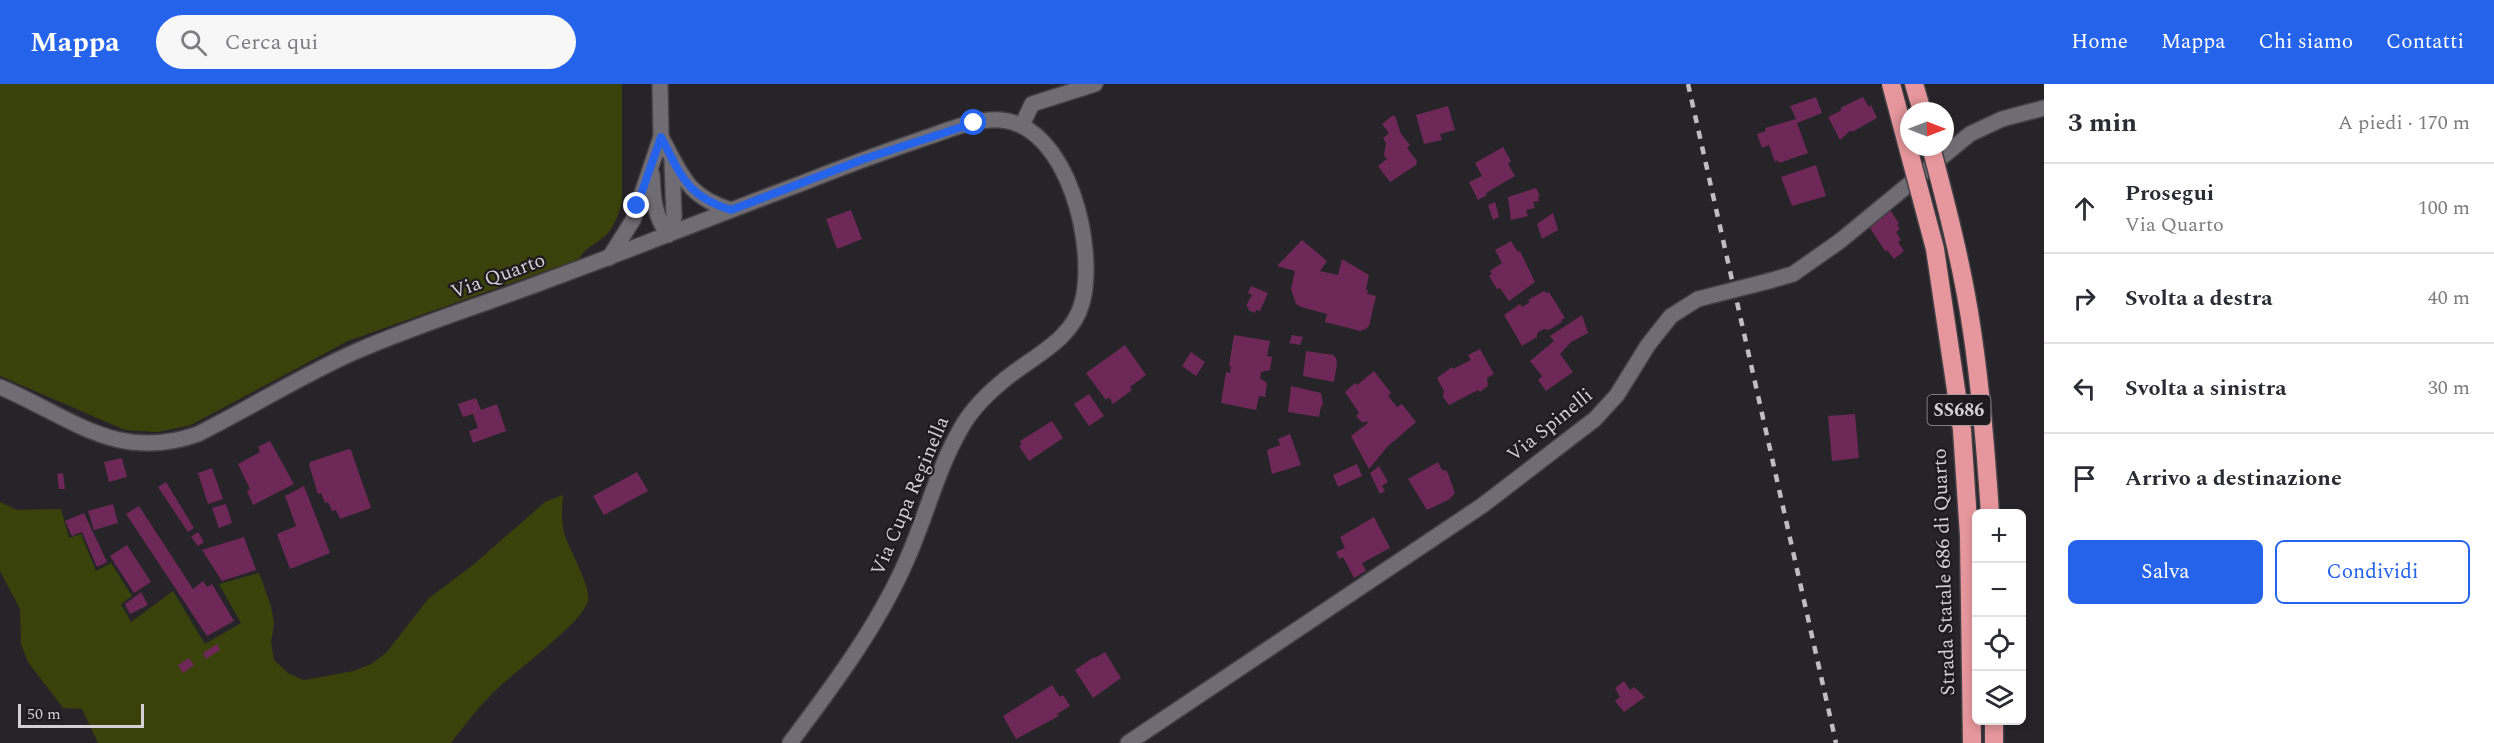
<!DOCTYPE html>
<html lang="it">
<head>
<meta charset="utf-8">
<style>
  body { margin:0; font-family:Spectral,serif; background:#f7f7f7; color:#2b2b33 }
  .controls { position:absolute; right:18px; bottom:18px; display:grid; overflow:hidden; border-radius:9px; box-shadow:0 3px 9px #0003 }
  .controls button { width:54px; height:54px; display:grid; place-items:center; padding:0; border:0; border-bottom:2px solid #e1e1e2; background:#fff; color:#2b2b33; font:30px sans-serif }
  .compass { position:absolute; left:1900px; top:18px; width:54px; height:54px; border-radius:50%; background:#fff; box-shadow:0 3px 9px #0003; rotate:90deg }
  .scale { position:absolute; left:18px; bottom:15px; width:126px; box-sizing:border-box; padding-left:6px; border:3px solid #d2d0d4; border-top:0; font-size:16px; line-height:21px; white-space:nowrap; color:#d2d0d4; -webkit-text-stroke:4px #1e1a20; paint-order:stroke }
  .stop { position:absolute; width:18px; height:18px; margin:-14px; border:4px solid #2563eb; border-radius:50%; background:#fff }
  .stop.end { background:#2563eb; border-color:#fff; box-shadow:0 2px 6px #0008 }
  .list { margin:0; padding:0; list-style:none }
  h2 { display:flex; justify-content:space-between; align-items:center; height:78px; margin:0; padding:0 24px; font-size:26px }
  h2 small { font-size:20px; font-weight:400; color:#7c7c81 }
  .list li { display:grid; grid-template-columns:39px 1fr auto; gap:18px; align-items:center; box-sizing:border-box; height:90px; padding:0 24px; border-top:2px solid #e1e1e2 }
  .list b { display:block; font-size:22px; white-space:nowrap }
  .list p { margin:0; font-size:20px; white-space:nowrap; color:#7c7c81 }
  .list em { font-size:20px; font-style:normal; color:#7c7c81 }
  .actions { display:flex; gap:12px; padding:18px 24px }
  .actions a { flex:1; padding:14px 0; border:2px solid #2563eb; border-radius:9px; text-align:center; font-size:21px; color:#2563eb }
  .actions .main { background:#2563eb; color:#fff }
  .icon { flex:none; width:33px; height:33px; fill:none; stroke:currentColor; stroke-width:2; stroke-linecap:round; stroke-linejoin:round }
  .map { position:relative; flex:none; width:2044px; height:659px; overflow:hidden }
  header { display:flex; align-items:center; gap:36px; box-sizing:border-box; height:84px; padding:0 30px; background:#2563eb; color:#fff }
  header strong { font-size:28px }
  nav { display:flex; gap:33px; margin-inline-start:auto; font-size:21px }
  .search { width:420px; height:54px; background:#f7f7f7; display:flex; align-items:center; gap:15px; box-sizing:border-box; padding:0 21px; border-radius:33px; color:#7c7c81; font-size:22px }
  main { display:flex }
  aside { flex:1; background:#fff }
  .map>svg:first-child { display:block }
  .green { fill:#39420b }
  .building { fill:#6d2857 }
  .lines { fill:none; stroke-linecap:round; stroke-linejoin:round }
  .street-casing { stroke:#424044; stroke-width:18 }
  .secondary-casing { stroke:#424044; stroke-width:18 }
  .highway-casing { stroke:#424044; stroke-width:21 }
  .street { stroke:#706c73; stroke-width:15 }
  .secondary { stroke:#706c73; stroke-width:15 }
  .highway { stroke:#e6979d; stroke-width:18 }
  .rail { stroke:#c0bec2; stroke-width:4.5; stroke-dasharray:8 8; stroke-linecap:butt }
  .street-bridge-casing { stroke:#424044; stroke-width:18; stroke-linecap:butt }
  .highway-bridge-casing { stroke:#424044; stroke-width:21; stroke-linecap:butt }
  .street-bridge { stroke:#706c73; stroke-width:15 }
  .highway-bridge { stroke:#e6979d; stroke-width:18 }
  .route { stroke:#2563eb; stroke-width:8 }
  .labels { text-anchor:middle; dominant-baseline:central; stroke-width:4.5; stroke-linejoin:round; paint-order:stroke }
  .shield { fill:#1e1a20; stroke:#9c999e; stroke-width:1.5 }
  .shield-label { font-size:18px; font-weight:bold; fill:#d2d0d4 }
  .street-label { font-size:20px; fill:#d2d0d4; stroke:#1e1a20 }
</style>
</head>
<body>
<header>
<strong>Mappa</strong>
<div class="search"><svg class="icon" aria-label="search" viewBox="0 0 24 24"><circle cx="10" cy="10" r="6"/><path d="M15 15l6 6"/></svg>Cerca qui</div>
<nav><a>Home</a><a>Mappa</a><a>Chi siamo</a><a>Contatti</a></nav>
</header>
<main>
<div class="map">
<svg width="2044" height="659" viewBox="0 0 2044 659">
  <rect width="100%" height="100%" fill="#272429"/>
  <path class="green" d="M0,0H622V118C619,129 615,141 608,149C599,159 585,163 579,175L348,257L191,341L158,348L125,346L0,292Z
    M563,411C562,424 561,435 564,448C568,464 592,504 588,517C582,539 518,585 499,603C481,620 466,639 451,659H98L82,625L63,624L28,578L21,560L20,525L0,487V418L17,426L61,425L69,454L81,450L96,487L111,479L132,512L121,520L131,538L173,507L205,560L241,539L219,500L259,489L271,522L274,539L271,558L274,576L288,589L304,596L354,587L371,580L386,569L429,514L473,481L545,418Z"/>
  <path class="building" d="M1816,13L1822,29L1797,39L1808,69L1779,79L1778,76L1775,78L1769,61L1762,64L1757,50L1766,47L1765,44L1796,35L1790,22Z
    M1863,13L1869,23L1871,21L1877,34L1852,48L1851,46L1840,56L1828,33L1842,26L1840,24Z
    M1448,22L1455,46L1440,50L1442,56L1424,60L1416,31Z
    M1392,32H1395L1401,50L1410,61L1407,64L1417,77L1416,81L1390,98L1378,82L1387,75L1384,71L1386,59L1383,54L1389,49L1382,40Z
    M1503,63L1511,77L1508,80L1515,92L1486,109L1487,111L1478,116L1469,98L1482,92L1475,79Z
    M1816,81L1826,112L1792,122L1781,93Z
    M1536,104L1540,112L1538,113L1539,117L1533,118L1535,124L1526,126L1528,132L1511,136L1508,113Z
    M1495,118L1499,133L1493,136L1488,121Z
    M851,126L862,155L837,165L826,135Z
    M1890,126L1899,139L1897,141L1900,145L1896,148L1901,156L1898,158L1904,167L1894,175L1887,166L1885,167L1866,138L1882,127L1884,130Z
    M1553,129L1558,146L1542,155L1537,140Z
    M1302,156L1327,177L1320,187L1338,191L1342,175L1369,191L1366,206H1368L1367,210L1376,212L1369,242L1366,245L1360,247L1325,238L1327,230L1301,223L1296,220L1291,205L1295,187L1277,182Z
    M1511,157L1518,168L1520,167L1535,198L1509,217L1500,204L1497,205L1489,192L1492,190L1490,187L1502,179L1495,166Z
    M1251,202L1268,209L1260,227L1256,226L1255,229L1248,226L1249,224L1246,222L1252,211L1248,209Z
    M1544,207L1547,209L1549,208L1565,234L1561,236L1562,238L1549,246L1544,245L1537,249V253L1522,262L1504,231L1520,220L1522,223L1530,218L1528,216Z
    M1582,231L1588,249L1571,258L1560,270L1573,288L1546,307L1538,296L1542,292L1530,277L1554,257L1550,252Z
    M1234,251L1270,257L1267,272L1272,273L1270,286L1261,288L1260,294L1267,299L1265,313L1259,312L1256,326L1221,319L1226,288L1230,289L1231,282H1229Z
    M1292,251L1303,253L1300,261L1289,259Z
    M1125,261L1146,291L1130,303L1132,306L1113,320L1109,313L1106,316L1086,289Z
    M1480,265L1494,290L1487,294L1488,302L1480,308L1478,306L1449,321L1443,313L1444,307L1437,294L1452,283L1453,285L1471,276L1468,271Z
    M1306,267L1333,271L1336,274L1337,280L1334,298L1303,292Z
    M1191,268L1205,278L1196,292L1182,282Z
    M1374,287L1391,309L1388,312L1397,323L1402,320L1416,338L1387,363L1369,385L1351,352L1368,339L1366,337L1363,339L1356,332L1359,329L1345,308L1355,299L1357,301Z
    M1291,302L1321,309L1323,322H1321L1319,333L1288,328Z
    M1089,310L1104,332L1089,342L1074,320Z
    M476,314L481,326L497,320L506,347L473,359L469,347L478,344L473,330L463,333L458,320Z
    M1855,330L1859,374L1832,377L1828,332Z
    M1052,337L1063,354L1029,377L1019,362L1022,360L1020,357Z
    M1290,350L1301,381L1272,390L1267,366L1280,361L1278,355Z
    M270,357L294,400L253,421L247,407L250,405L238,380L260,368L258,363Z
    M349,365L351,366L371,424L340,435L336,426L332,427L328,418L325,419L321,409L318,410L309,381L310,378Z
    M122,374L127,393L109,398L104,378Z
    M1438,378L1442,386L1447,387L1455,409L1450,415L1427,426L1408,395Z
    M1357,380L1362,392L1338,403L1333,391Z
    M1379,382L1388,398L1382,402L1385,407L1380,410L1370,389Z
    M212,384L223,415L208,420L198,389Z
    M637,388L648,407L604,431L593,412Z
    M63,389L65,405H59L57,390Z
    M166,398L194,444L188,448L158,403Z
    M304,402L330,469L290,485L277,450L296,442L285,412Z
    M113,420L118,439L94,446L88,427Z
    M226,420L232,439L219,444L212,424Z
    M139,422L193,505L203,497L207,503L212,500L234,537L207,552L126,430Z
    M84,429L107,478L97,483L82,448L72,452L65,437Z
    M1374,433L1390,464L1362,479L1366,487L1354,494L1343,473L1339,475L1336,468L1345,464L1340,453Z
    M198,448L204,458L198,462L191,453Z
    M244,453L256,486L222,497L202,466Z
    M127,461L151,498L134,509L110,472Z
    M141,508L148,521L130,530L125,520Z
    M217,560L220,566L206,575L203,569Z
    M1105,568L1121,594L1093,614L1075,586L1094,573L1095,574Z
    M189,574L194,581L183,589L178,581Z
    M1624,597L1630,606L1634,603L1645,613L1624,628L1615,617L1620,613L1615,604Z
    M1052,601L1060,613L1063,611L1070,622L1057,630L1059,632L1016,655L1003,632Z"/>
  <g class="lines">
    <defs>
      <path id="street" d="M660,0L661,53
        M1022,41L1032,20L1095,0
        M1769,197L1793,190L1840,157L1970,50L2002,35L2044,24
        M1128,659L1483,421L1595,335L1617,311L1648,261L1671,232L1698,215"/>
      <path id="secondary" d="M661,53C682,91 686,112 731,126
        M652,90C653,114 654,131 668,151
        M668,151L674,133L672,77
        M609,174L633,136L661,53
        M0,303C71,333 117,379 198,350C252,323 302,291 357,267C419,240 485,220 548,196C633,165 716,131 800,100C840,84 881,69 922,55C947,47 974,34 1001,36C1069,42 1097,165 1082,219C1072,257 1031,273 1003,297C986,311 970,327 960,346C936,388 925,437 904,482C875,546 832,603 790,659"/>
      <path id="highway" d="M1914,0L1922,27
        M1994,636V659"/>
    </defs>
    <use href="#street" class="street-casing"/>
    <use href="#secondary" class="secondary-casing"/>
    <use href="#highway" class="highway-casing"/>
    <use href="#street" class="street"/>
    <use href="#secondary" class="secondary"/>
    <use href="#highway" class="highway"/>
    <path class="rail" d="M1688,0L1836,659"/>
    <defs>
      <path id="street-bridge" d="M1698,215L1769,197"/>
      <path id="highway-bridge" d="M1891,0L1935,165L1962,346L1969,452L1972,659
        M1931,63C1947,123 1963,185 1972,247C1981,307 1986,368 1990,430"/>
    </defs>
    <use href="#street-bridge" class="street-bridge-casing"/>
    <use href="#highway-bridge" class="highway-bridge-casing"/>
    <use href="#street-bridge" class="street-bridge"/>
    <use href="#highway-bridge" class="highway-bridge"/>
  </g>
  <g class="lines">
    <path class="route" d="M637,122L661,53C681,91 686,112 731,126L864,75L974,39"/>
  </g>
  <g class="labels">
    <rect class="shield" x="1927.5" y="311" width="63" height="30" rx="4.5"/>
    <g class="shield-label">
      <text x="1959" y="326">SS686</text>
    </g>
    <g class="street-label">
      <text transform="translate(498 192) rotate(-20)">Via Quarto</text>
      <text transform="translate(1550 341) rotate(-39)">Via Spinelli</text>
      <text transform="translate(910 412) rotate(-67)">Via Cupa Reginella</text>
      <text transform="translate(1944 488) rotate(-92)">Strada Statale 686 di Quarto</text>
    </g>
  </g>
</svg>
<div class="controls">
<button>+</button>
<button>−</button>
<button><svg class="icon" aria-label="locate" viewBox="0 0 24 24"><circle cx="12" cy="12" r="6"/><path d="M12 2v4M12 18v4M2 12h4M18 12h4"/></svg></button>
<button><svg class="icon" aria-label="layers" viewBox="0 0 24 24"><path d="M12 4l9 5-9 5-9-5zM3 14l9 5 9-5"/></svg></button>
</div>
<svg class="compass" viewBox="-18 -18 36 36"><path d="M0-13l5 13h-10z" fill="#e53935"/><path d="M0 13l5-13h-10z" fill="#7c7c81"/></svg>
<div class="scale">50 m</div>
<div class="stop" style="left:974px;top:39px"></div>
<div class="stop end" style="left:637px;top:122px"></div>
</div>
<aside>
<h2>3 min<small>A piedi · 170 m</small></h2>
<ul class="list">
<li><svg class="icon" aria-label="ahead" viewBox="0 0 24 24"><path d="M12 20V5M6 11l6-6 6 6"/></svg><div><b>Prosegui</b><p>Via Quarto</p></div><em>100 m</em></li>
<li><svg class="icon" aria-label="right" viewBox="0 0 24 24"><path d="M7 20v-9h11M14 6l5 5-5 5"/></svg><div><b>Svolta a destra</b></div><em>40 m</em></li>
<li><svg class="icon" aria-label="left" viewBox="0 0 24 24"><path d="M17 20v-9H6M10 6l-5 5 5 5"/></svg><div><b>Svolta a sinistra</b></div><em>30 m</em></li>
<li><svg class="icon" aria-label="arrive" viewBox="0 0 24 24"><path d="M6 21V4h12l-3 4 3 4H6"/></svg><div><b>Arrivo a destinazione</b></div></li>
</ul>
<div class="actions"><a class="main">Salva</a><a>Condividi</a></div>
</aside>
</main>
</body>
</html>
